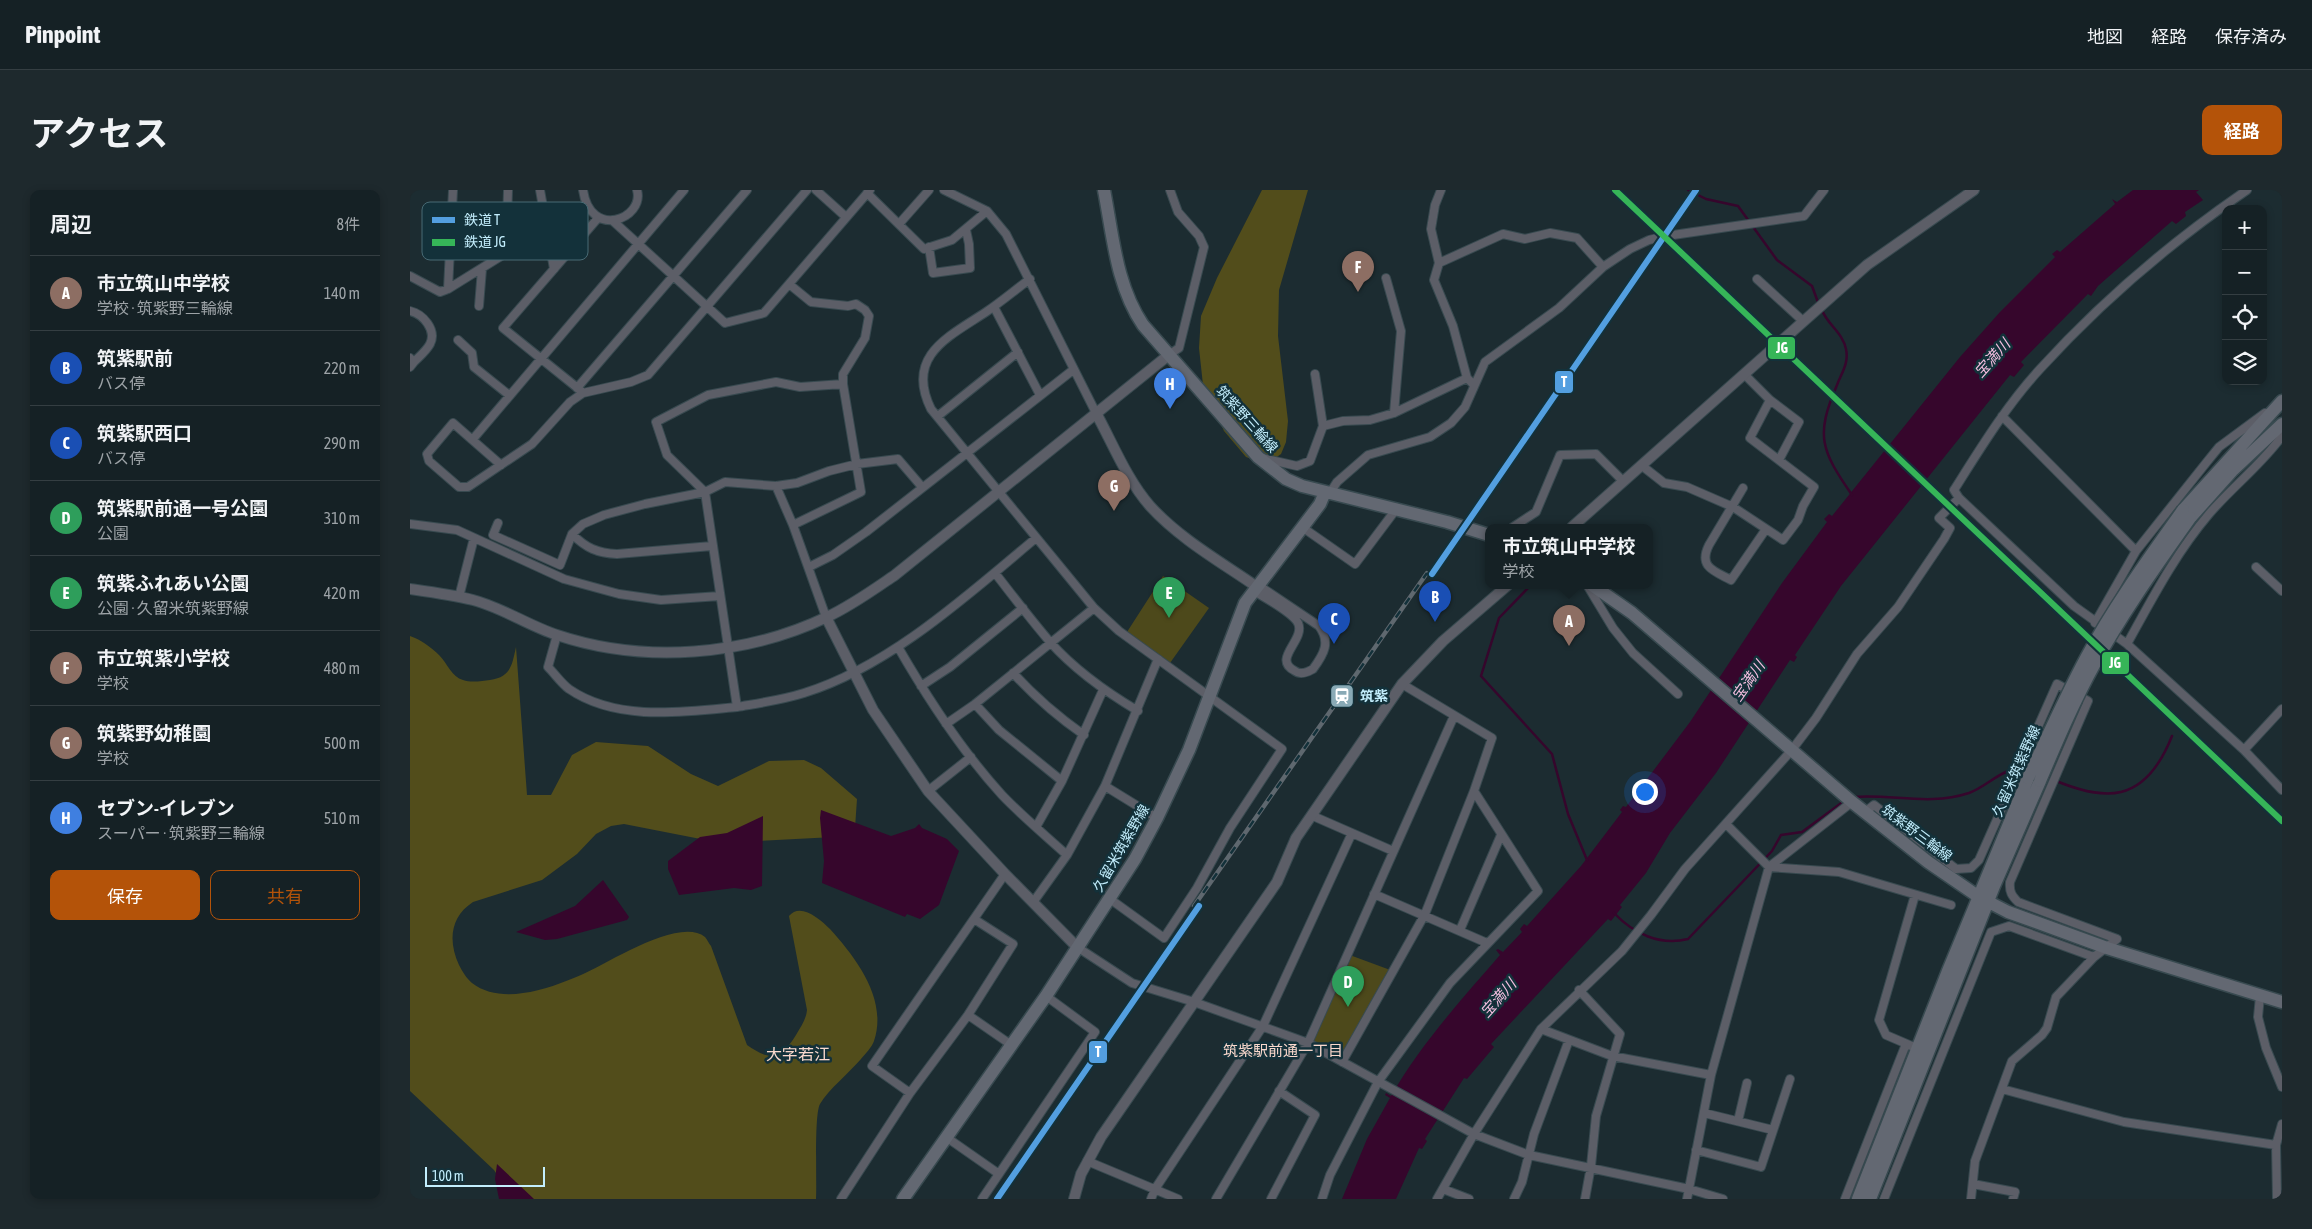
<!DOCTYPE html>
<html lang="ja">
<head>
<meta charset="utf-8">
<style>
  body { margin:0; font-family:"Asap Condensed","Noto Sans JP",sans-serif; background:#1e292d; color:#f1f3f6 }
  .controls { position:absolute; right:15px; top:15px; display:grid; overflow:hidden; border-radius:10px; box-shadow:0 2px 8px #0003 }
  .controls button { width:45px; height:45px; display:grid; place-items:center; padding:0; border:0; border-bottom:1px solid #343e42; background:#152125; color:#f1f3f6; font:25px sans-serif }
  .scale { position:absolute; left:15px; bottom:12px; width:120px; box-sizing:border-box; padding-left:5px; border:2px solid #c3eefd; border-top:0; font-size:14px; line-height:18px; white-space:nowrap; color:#c3eefd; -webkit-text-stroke:4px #13313a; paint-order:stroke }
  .you { position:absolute; left:1234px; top:601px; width:18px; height:18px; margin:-12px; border:4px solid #fff; border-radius:50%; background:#1a73e8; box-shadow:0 0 0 8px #1a73e833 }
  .badge { display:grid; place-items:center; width:32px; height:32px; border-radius:50%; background:#b45309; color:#fff; font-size:16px; font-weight:700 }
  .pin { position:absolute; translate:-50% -41px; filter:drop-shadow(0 1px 2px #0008) }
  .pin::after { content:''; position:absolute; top:26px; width:18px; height:15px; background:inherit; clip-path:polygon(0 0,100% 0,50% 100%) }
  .popup { position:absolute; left:1075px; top:334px; width:168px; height:65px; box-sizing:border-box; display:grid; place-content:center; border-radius:10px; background:#152125; filter:drop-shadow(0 1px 4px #0005); font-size:16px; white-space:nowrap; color:#9da3a7 }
  .popup b { font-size:19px; color:#f1f3f6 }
  .popup::after { content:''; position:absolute; left:50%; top:100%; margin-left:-10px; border:10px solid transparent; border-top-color:#152125 }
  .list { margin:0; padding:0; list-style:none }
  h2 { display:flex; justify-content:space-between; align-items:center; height:65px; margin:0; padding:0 20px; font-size:21px }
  h2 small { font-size:16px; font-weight:400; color:#9da3a7 }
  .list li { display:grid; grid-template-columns:32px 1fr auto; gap:15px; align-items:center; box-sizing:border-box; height:75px; padding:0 20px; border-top:1px solid #343e42 }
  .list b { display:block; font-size:19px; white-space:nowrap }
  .list p { margin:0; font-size:16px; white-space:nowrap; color:#9da3a7 }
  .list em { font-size:16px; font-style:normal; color:#9da3a7 }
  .actions { display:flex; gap:10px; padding:15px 20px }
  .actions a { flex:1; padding:11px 0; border:1px solid #b45309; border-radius:10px; text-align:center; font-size:18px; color:#b45309 }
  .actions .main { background:#b45309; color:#fff }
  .icon { flex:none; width:28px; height:28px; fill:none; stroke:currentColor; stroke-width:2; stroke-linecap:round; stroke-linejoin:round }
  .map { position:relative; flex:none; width:1872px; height:1009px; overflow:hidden; border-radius:10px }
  header { display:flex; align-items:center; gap:30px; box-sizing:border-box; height:70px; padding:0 25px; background:#152125; border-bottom:1px solid #343e42 }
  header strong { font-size:24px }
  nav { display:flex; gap:28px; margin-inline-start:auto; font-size:18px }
  .intro { display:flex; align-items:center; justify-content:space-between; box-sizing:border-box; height:120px; padding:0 30px }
  h1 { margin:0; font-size:35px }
  .button { padding:12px 22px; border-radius:10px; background:#b45309; color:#fff; font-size:18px; font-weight:700 }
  main { display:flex; gap:30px; padding:0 30px }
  aside { flex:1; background:#152125; border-radius:10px; box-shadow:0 2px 8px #0003 }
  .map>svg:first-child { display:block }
  .green { fill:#4d491b }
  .forest { fill:#524d1b }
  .water { fill:#36062c }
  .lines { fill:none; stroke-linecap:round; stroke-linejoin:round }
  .stream { stroke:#36062c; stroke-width:2.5 }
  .minor-casing { stroke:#384a50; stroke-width:10 }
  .tertiary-casing { stroke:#384a50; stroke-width:12 }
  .primary-casing { stroke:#384a50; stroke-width:15 }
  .minor { stroke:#5c5e67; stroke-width:8 }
  .tertiary { stroke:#5c5e67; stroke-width:10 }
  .primary { stroke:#636872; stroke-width:12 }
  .rail-casing { stroke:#5f686f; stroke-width:4.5 }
  .rail { stroke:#13313a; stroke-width:2.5; stroke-dasharray:8; stroke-linecap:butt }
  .primary-bridge-casing { stroke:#384a50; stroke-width:15; stroke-linecap:butt }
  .primary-bridge { stroke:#636872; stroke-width:12 }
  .rail-1-casing { stroke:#13313a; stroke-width:10 }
  .rail-2-casing { stroke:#13313a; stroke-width:10 }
  .rail-1 { stroke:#539fe0; stroke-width:6 }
  .rail-2 { stroke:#36b558; stroke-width:6 }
  .labels { text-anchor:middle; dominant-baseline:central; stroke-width:5; stroke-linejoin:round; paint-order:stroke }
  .street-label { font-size:14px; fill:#c3eefd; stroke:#13313a }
  .poi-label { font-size:14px; font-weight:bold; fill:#c3eefd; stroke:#13313a; text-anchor:start }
  .water-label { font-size:15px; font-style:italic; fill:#f5bee0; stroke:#13313a }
  .neighbourhood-label { font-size:15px; fill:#fad9cd; stroke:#13313a }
  .quarter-label { font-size:16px; fill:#fad9cd; stroke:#13313a }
  .key { fill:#13313a; stroke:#486a74; stroke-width:1 }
  .key-label { font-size:14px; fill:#c3eefd }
  .line-badge { stroke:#13313a; stroke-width:2 }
  .badge-label { font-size:14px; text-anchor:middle; font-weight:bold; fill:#fff }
</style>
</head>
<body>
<header>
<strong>Pinpoint</strong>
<nav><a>地図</a><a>経路</a><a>保存済み</a></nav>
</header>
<div class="intro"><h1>アクセス</h1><a class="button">経路</a></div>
<main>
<aside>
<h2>周辺<small>8件</small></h2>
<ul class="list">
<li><span class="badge" style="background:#8d6e63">A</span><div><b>市立筑山中学校</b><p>学校 · 筑紫野三輪線</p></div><em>140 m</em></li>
<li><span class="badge" style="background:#1a4fb4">B</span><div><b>筑紫駅前</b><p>バス停</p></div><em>220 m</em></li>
<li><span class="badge" style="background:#1a4fb4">C</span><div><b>筑紫駅西口</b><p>バス停</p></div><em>290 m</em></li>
<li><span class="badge" style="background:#2e9e5b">D</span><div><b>筑紫駅前通一号公園</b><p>公園</p></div><em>310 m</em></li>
<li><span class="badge" style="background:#2e9e5b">E</span><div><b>筑紫ふれあい公園</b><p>公園 · 久留米筑紫野線</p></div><em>420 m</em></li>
<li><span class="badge" style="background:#8d6e63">F</span><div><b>市立筑紫小学校</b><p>学校</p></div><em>480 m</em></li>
<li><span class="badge" style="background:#8d6e63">G</span><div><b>筑紫野幼稚園</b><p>学校</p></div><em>500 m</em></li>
<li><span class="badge" style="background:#3f7fe0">H</span><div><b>セブン-イレブン</b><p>スーパー · 筑紫野三輪線</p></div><em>510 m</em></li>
</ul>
<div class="actions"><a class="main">保存</a><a>共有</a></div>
</aside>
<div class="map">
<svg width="1872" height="1009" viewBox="0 0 1872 1009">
  <rect width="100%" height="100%" fill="#1c2c31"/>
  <path class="green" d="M753,386L799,418L760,473L717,442Z
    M937,764L983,781L932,872L898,853Z"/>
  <path class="forest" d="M852,0H898L869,100L868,146L878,231L876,252L871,264L861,271L850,272L836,267L814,241L793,195L789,158L791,126L807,88Z
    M0,446C10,449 22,458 29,465C37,473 42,487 53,490C61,493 72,491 80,490C101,487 102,475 106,457L117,605H141L162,565L186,552L238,556L281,584L308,596L359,571L394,570L411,578L447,609L445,638L424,647L311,653L214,634L201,636L186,644L167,664L132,690L63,712C40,727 38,751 49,775C52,781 57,789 62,793C76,804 96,806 113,803C132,801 154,792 171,785C197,774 269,726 295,747C297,749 299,754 301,756L337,855C361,872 371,869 386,845C391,836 396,830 397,820L379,726C390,712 410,729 420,739C446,768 478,809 464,851C462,857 455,864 451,869C439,883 419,899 410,914C404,925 407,992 406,1009H103L84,980L0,901Z"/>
  <path class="water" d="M1723,0H1789L1786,2L1793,10L1775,22L1776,26L1766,34L1762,31L1688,96L1681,106L1678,104L1611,172L1614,175L1604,187L1600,185L1431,396L1385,465L1387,467L1384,472L1380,470L1306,583L1260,643L1236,683L1210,715L1212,717L1201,731L1198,729L1081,854L1084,857L1057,889L1054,888L1015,949L1017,951L1012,959L1009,958L986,1009H932L957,949L980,908L975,905L976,903L981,906C1011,854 1051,810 1090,765L1086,760L1088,759L1093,762L1112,742L1110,739L1114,734L1117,736L1171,676L1212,622L1210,620L1213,616L1216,617L1280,532L1372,393L1417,332L1414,329L1419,324L1422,326L1550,167L1590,122L1645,67L1642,64L1647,60L1650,62L1705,14L1702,9L1707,12Z
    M411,620L481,646L505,638L509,634L512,638L537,649L549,661L529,715L510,729L497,724L495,727L412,693L414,671L410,628Z
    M353,626L352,696L341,700L324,698L269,705L258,679V671L290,647L317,643Z
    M193,690L219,727L217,730L147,749L135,750L106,742L165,716Z
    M87,974L124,1009H89L85,989Z"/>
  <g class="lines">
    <path class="stream" d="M1278,0L1296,9L1328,16L1367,70L1402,96L1409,115
      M1412,120C1417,134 1433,143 1436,159C1439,173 1432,182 1427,195C1405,246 1411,260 1442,305
      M1121,395L1089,428L1071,486L1142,564L1158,624L1177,670
      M1635,586C1695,614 1735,614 1762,546
      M1444,607C1484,604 1519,616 1559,603C1581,595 1594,574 1618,580
      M1204,723C1224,744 1250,756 1278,749L1362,661L1371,645L1392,642L1434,611"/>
    <defs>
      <path id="minor" d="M130,0L144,79
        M173,0C180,50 235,29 227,0
        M406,0L436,27
        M534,0L577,21L596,44L686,223
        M1031,0L1025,15L1021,39L1029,73L1024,90L1043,136L1057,188L1064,195
        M1837,0C1761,52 1692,111 1630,179C1596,216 1570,259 1544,300L1549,308L1664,416L1717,454L1834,560L1872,600
        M457,3L514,59L542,50L577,21
        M203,31L315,133L354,123L460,0
        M489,34L519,0
        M519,57L523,83L560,78L559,54L556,40
        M1029,73L1093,44L1115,49L1140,43L1167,48L1193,77
        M0,86L30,102L38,99L96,63L98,0
        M976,88L991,141L984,223
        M620,89C605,100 591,112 576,122C538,147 495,166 521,219L684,418L709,441L872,559L820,638L787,698L754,748L700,709
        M1347,89L1393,131
        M379,94L401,112L438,116L446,114L455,120L459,126L455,148L433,184V194
        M38,99L43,0
        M69,116L72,79
        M584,117L630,205
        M0,121C13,124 27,140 20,154C17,160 9,167 4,172
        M48,150L62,163L64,177L99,205
        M760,164L769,158L794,57L789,46L768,22L760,0
        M0,168L4,172L0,177
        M1334,184L1360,210L1389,232L1369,270
        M167,198L337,0
        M170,200L93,138L188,28
        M528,226L608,162
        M1592,226L1726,361
        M913,236L933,231L960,230L984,223L1057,188
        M63,249L274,0
        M852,268L887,276L900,271L913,236L905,184
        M91,275L43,233L17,264L19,271L49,297H58L122,254L160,212L173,203L221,192L238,185L397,0
        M1231,275L1254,293L1277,297L1323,317L1373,350L1388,330L1393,316L1404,297L1340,248L1360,210
        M366,296L383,335L416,427
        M1333,298L1299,355C1288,377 1304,381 1321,390L1356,339
        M920,303L927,292L958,265L1020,247L1041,233L1055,217L1075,172L1149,118L1193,77L1220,59L1239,50L1256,46L1394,26L1414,0
        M88,333L83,345L150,375L162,344L173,334L194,325L235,314L295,302L315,292L366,296L387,293L419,281L447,274L488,269L512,297
        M0,334L47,340L154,389L209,404L251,410L310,406
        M383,335L451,302L433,194L390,197L366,192L298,205L246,232L257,265L295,302L327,517C350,513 372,510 394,503C479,477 559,404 626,348
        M892,337L945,374L987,318
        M1103,337L1126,322L1150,265L1186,264L1211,289
        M162,344C176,358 187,363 207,364L302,356
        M399,377L423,365L456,342L663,180
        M1846,377L1872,401
        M585,383C603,406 621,430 640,452C665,480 696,502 728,521
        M1177,395L1203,438L1223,463L1268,504
        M844,401C855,408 882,422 888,433C896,450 861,469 885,481C890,485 898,482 903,479C914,464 921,452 909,436L848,395
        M49,407L64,348
        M1685,433L1726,361L1796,273L1809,257L1855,223
        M147,445L138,477C145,484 151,493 159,499C207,532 274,522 327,517
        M1717,454C1742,409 1765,364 1799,324C1822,297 1851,275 1872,246
        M488,457C518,509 551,560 592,605C612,626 635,645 657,665
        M603,483C625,507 648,527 674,545
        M511,496L540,477L613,418
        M565,514L589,540L652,591
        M536,534L565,514L684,418
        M1834,560L1872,519
        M695,596L747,628
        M518,601L561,567
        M1455,622L1464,615L1546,679L1561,678L1569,670L1647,494L1678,511L1600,692C1599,702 1602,706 1608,712L1707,749L1684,767L1646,807L1637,838L1632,845L1602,871L1565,971L1561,1009
        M903,626L983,661
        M1316,634L1359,677L1429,682L1541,715
        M626,637L652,591L693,500
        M964,704L1077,753
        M1505,705L1469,830L1476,845L1511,860
        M624,711L657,665L695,596L748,469
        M1050,740L1091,645
        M667,757L722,793L784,812L898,853L1064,944L1119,965L1279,999L1313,1009
        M1169,800L1210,844L1186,926L1181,976L1175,1009
        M1850,806L1848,827L1856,858L1872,897
        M558,825L600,854
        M1131,839L1202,866L1301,885
        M932,872L1015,724L1064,601L1082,548L992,494
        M1592,899L1714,932L1866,955
        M500,903L462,876L595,684
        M1294,923L1363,940
        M1328,931L1337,893
        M536,947L589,984
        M1286,960L1351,977L1380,889
        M677,971L768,1009
        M1563,994L1605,1002L1603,1009
        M1033,999L1059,1009
        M431,1009L500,903L558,825L603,754L564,729
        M572,1009L685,842L636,806
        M741,1009L745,999L853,836L942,643
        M806,1009L898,853L1044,526
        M861,1009L905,925L869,901
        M912,1009L920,985L968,892L1040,793L1128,701L1064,601
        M1027,1009L1064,944L1131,839L1212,761L1241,725L1275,679L1381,561L1406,528L1447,464L1488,417L1534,349L1540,338L1529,328L1549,308
        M1104,1009L1112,992L1124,944L1159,850
        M1277,1009L1301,885L1359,677L1442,612
        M1435,1009L1496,854
        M1474,1009L1581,742L1599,736L1684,767
        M1867,1009L1866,955L1872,934"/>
      <path id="tertiary" d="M686,223C703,254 717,290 740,316C770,349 811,372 847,397
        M1162,337L1457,75L1564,0
        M0,399C21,402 43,405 63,410C91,417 119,436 147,445C234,474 335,466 417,427C441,416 463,400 485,385L760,164
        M416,427L463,520L518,601L595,684L667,757
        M664,1009L671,984L691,947L867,692L886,648L992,494L1033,451L1098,395"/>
      <path id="primary" d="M694,0C703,46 706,95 733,135L848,267L876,289L892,296L1037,332L1079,345
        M1773,320L1872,211
        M1780,328L1822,281L1872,234
        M1182,395L1222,423L1442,612L1518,672L1569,707L1598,722L1697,758L1872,812
        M493,1009L636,806L725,669L747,628L779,560L835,413L910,314L915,302
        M1448,1009L1538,781L1618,588
        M1460,1009L1584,696L1630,591"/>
    </defs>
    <use href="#minor" class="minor-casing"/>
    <use href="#tertiary" class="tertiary-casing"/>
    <use href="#primary" class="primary-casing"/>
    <use href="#minor" class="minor"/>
    <use href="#tertiary" class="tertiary"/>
    <use href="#primary" class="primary"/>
    <defs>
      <path id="rail" d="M784,716L1017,383"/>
    </defs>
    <use href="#rail" class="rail-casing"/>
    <use href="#rail" class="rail"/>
    <defs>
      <path id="primary-bridge" d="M1618,588C1637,548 1655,507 1676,468C1704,416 1739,368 1773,320
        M1630,591C1647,551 1664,511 1685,473C1713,422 1747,375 1780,328"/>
    </defs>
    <use href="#primary-bridge" class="primary-bridge-casing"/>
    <use href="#primary-bridge" class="primary-bridge"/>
    <defs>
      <path id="rail-1" d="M1022,384L1286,0
        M587,1009L789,716"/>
      <path id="rail-2" d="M1205,0L1872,631"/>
    </defs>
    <use href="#rail-1" class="rail-1-casing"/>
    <use href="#rail-2" class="rail-2-casing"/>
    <use href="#rail-1" class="rail-1"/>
    <use href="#rail-2" class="rail-2"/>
  </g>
  <defs>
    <symbol id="station-square" viewBox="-11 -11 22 22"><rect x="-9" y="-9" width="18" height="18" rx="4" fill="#89aab6" stroke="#13313a"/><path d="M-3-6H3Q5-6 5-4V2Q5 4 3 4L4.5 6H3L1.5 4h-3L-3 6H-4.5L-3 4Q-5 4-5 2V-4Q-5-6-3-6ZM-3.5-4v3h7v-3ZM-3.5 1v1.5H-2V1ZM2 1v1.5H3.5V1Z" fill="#fff"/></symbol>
  </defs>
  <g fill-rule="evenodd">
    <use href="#station-square" x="918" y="492" width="28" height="28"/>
  </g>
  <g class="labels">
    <g class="street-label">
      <text transform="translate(837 229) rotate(48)">筑紫野三輪線</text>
      <text transform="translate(1606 581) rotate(-66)">久留米筑紫野線</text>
      <text transform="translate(1507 643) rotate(37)">筑紫野三輪線</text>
      <text transform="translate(711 658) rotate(-60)">久留米筑紫野線</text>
    </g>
    <g class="poi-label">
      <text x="950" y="506">筑紫</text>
    </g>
    <g class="water-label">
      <text transform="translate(1582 168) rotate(-48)">宝満川</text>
      <text transform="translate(1338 491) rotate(-55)">宝満川</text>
      <text transform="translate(1088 808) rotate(-48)">宝満川</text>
    </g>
    <g class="neighbourhood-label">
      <text x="873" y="860">筑紫駅前通一丁目</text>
    </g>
    <g class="quarter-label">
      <text x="388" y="864">大字若江</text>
    </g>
  </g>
  <rect x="12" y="12" width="166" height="58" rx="8" class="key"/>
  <rect x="22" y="27" width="23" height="6" fill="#539fe0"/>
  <rect x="22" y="49" width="23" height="7" fill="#36b558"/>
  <g class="key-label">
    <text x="54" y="35">鉄道 T</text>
    <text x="54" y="57">鉄道 JG</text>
  </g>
  <g class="line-badge">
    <rect x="1357" y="146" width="29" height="24" rx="5" fill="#36b558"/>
    <rect x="1144" y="180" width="20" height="24" rx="5" fill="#539fe0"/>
    <rect x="1691" y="461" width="29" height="24" rx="5" fill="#36b558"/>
    <rect x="678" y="850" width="20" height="24" rx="5" fill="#539fe0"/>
  </g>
  <g class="badge-label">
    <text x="1372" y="163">JG</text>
    <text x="1154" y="197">T</text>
    <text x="1705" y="478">JG</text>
    <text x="688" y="867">T</text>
  </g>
</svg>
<div class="controls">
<button>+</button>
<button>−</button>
<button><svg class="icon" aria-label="locate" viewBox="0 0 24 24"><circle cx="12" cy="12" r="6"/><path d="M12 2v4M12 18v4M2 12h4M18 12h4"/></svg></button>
<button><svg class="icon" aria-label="layers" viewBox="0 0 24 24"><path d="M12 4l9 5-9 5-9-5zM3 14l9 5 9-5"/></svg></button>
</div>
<div class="scale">100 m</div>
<div class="you"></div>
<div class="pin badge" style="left:1159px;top:456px;background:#8d6e63">A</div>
<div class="popup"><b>市立筑山中学校</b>学校</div>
<div class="pin badge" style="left:1025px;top:432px;background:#1a4fb4">B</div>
<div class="pin badge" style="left:924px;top:454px;background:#1a4fb4">C</div>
<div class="pin badge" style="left:938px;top:817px;background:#2e9e5b">D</div>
<div class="pin badge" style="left:759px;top:428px;background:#2e9e5b">E</div>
<div class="pin badge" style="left:948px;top:102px;background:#8d6e63">F</div>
<div class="pin badge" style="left:704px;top:321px;background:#8d6e63">G</div>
<div class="pin badge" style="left:760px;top:219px;background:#3f7fe0">H</div>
</div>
</main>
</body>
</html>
